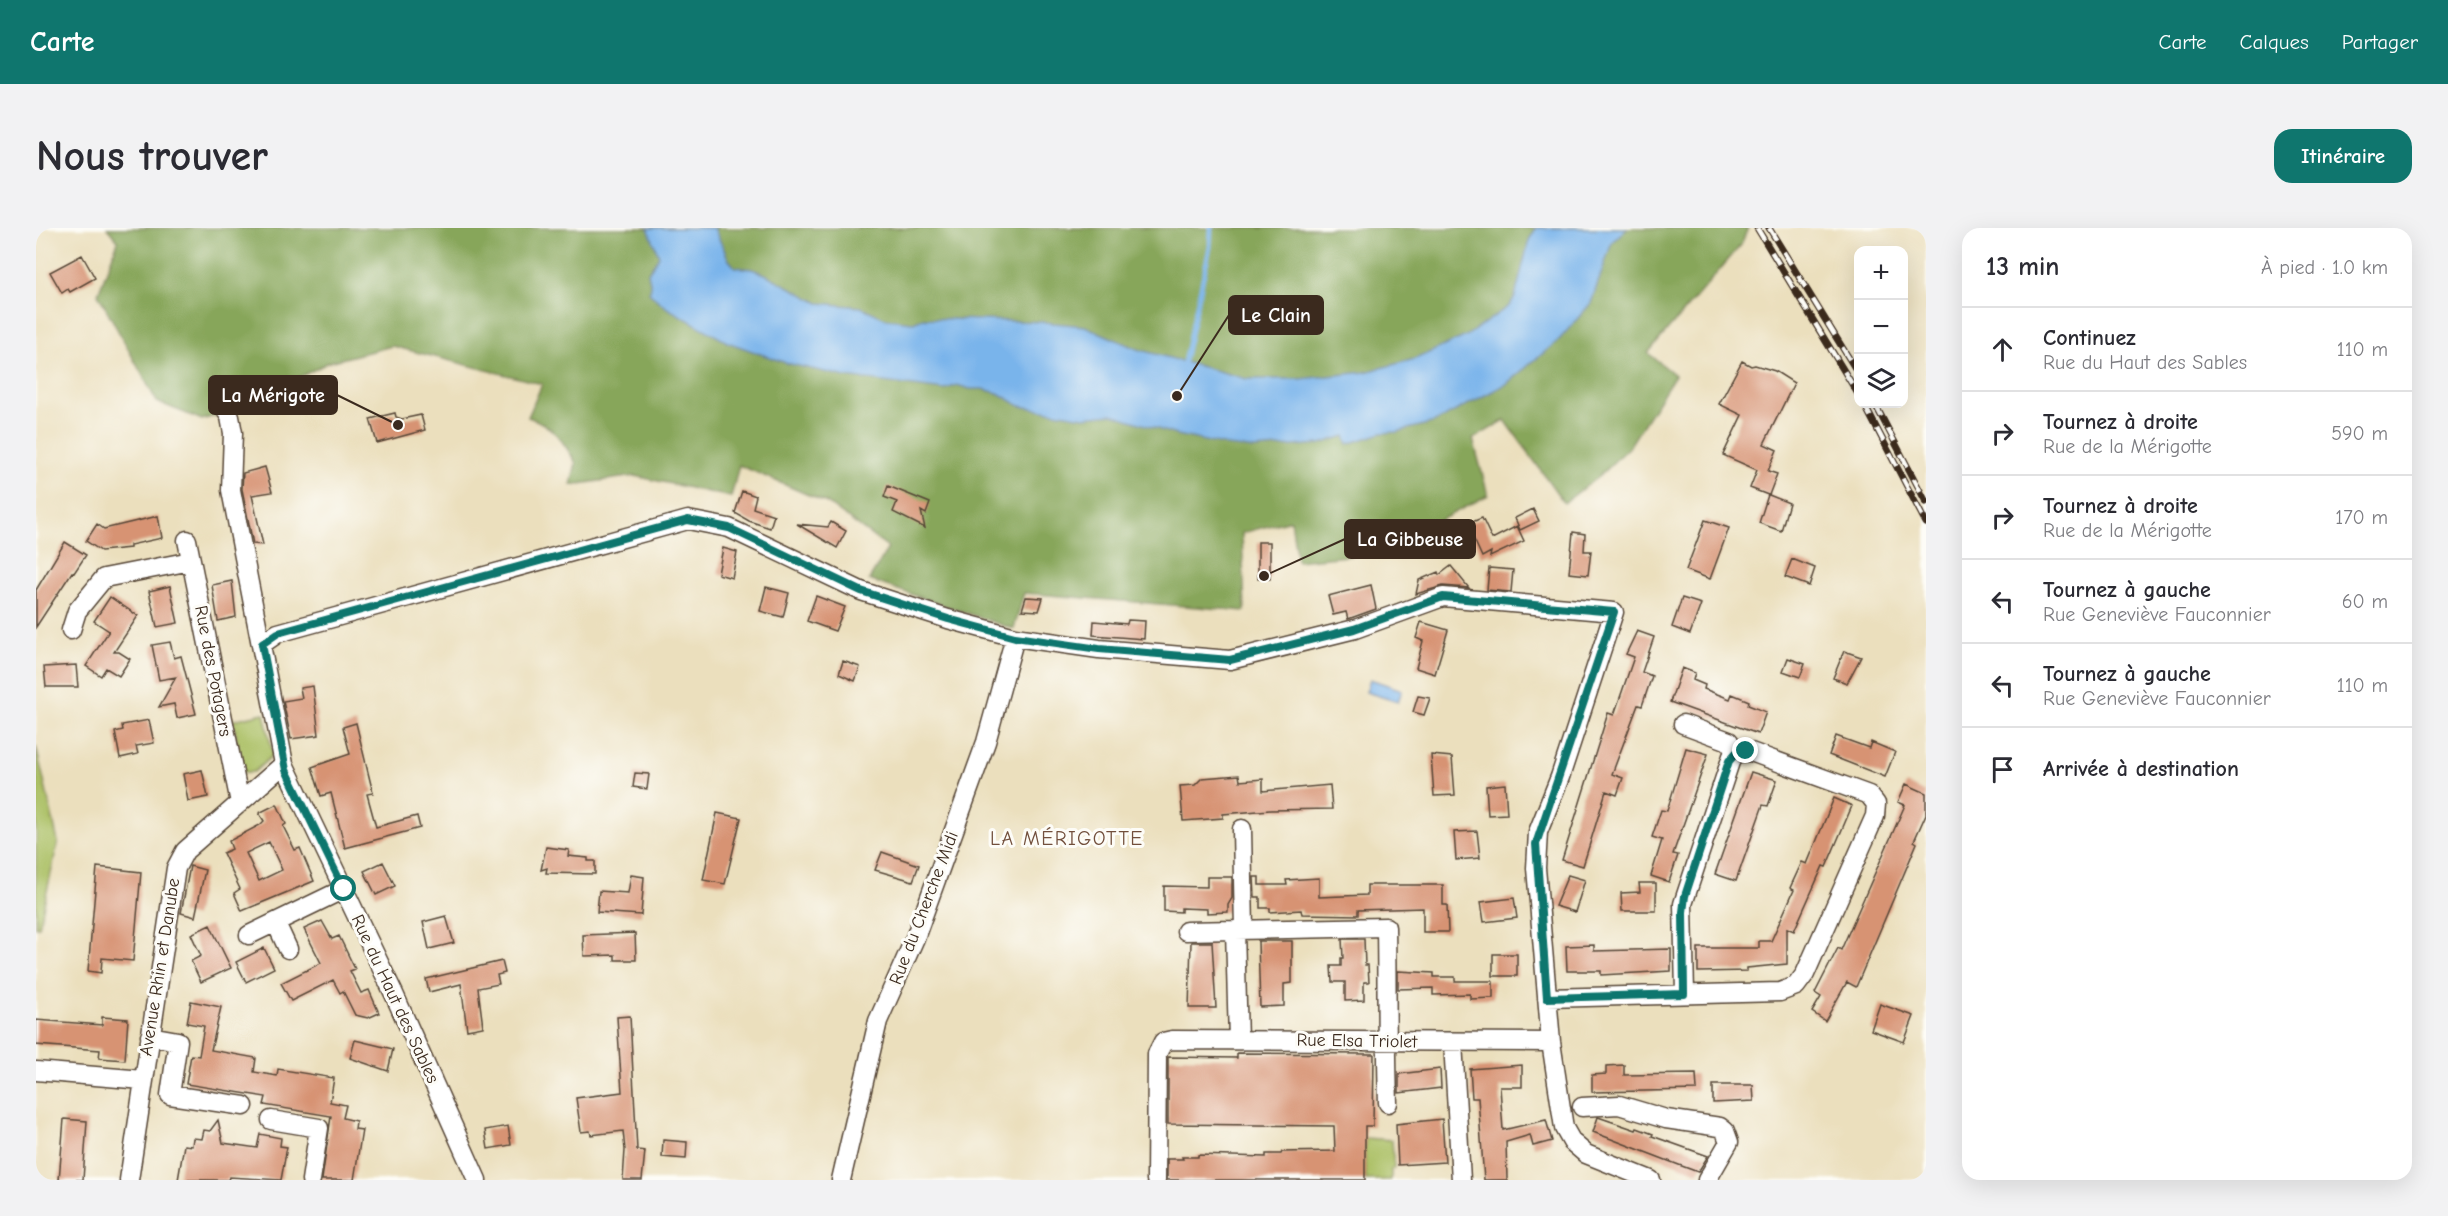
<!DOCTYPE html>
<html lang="fr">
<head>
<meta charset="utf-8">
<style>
  body { margin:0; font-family:"Comic Neue",sans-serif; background:#f2f2f3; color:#2b2b33 }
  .controls { position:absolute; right:18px; top:18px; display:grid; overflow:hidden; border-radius:12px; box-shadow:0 6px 24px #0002 }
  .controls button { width:54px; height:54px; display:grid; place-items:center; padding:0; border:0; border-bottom:2px solid #e1e1e2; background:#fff; color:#2b2b33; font:30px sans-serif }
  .stop { position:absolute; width:18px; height:18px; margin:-14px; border:4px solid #0f766e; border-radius:50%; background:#fff }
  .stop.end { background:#0f766e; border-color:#fff; box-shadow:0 2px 6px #0008 }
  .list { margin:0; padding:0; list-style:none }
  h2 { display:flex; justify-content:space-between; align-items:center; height:78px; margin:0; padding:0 24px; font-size:26px }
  h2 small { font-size:20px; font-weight:400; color:#7c7c81 }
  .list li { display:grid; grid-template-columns:39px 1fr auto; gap:18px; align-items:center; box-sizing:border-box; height:84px; padding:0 24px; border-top:2px solid #e1e1e2 }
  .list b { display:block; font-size:22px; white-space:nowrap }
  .list p { margin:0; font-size:20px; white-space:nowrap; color:#7c7c81 }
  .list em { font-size:20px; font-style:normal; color:#7c7c81 }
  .icon { flex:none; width:33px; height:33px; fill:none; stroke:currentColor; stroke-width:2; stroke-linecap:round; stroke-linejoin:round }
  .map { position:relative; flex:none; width:1890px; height:952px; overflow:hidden; border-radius:18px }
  header { display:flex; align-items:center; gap:36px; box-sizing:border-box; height:84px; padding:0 30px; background:#0f766e; color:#fff }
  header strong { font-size:28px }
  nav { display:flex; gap:33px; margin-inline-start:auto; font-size:21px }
  .intro { display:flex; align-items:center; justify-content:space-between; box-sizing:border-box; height:144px; padding:0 36px }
  h1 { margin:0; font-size:42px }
  .button { padding:15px 27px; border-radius:18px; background:#0f766e; color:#fff; font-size:21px; font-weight:700 }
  main { display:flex; gap:36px; padding:0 36px }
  aside { flex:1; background:#fff; border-radius:18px; box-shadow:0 6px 24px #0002 }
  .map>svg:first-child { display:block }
  .green { fill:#aabf64; stroke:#727441; stroke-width:1.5 }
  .forest { fill:#87a65a; stroke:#61683c; stroke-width:1.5 }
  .water { fill:#79b4eb; stroke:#5a6f84; stroke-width:1.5 }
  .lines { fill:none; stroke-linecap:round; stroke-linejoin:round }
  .stream { stroke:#79b4eb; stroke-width:4.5 }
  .building { fill:#d79373; fill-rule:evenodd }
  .minor-casing { stroke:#554536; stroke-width:21 }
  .minor { stroke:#fff; stroke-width:18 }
  .rail-casing { stroke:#3b2a1e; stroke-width:7 }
  .rail { stroke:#fdfcf7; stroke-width:4.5; stroke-dasharray:14; stroke-linecap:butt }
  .route { stroke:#0f766e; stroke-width:8 }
  .labels { text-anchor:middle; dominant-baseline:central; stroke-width:6; stroke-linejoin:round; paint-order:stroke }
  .street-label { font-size:18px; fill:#3b2a1e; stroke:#fdfcf7 }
  .neighbourhood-label { font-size:20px; letter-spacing:1.5px; fill:#724f3c; stroke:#fdfcf7 }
  .leader { fill:none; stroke:#3b2a1e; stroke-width:2 }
  .callout-dot { fill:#3b2a1e; stroke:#fdfcf7; stroke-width:2 }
  .callout { fill:#3b2a1e; stroke:#3b2a1e; stroke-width:2 }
  .callout-label { font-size:20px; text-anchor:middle; font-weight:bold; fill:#fff }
</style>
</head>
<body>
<header>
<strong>Carte</strong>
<nav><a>Carte</a><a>Calques</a><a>Partager</a></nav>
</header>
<div class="intro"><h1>Nous trouver</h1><a class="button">Itinéraire</a></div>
<main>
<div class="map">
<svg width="1890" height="952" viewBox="0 0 1890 952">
  <rect width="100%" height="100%" fill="#fdfcf7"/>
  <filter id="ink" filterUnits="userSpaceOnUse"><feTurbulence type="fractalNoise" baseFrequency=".0167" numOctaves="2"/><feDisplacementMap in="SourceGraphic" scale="12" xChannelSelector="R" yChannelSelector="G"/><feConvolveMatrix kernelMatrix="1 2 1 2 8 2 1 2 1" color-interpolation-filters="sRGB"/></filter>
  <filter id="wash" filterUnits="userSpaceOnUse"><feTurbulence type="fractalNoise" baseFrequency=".008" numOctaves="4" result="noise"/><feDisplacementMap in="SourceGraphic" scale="24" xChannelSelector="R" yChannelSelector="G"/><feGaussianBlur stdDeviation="1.35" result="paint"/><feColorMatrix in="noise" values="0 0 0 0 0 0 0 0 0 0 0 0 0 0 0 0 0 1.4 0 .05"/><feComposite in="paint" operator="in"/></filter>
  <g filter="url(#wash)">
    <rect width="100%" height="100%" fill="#ebdfbd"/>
    <path class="green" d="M228,485L237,527L218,544H207L197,492Z
      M0,518L22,614L3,699H0Z
      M1329,910L1356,912L1358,940L1355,941V952H1329Z"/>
    <path class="forest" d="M71,0H1712L1705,17L1612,125L1639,147L1593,219L1562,249L1528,275L1469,192L1437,211L1452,267L1342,325L1261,333L1255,292L1206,305L1209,383L988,365L978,401L833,352L852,320L791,275L703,237L695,269L599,248L535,257L540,235C527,213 517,197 492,189L506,156L356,118L293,134L201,181L166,192L121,174L62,66L82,13Z"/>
    <path class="water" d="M612,0H678L693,32L699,39L716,41L729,46L783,75L825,79L851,91L877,94L887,90L1008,94L1049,98L1101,121L1211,151H1264L1329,144L1379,131L1430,108L1473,78L1479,69L1493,12L1500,0H1591L1576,14L1555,75L1523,112L1470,156L1399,194L1361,204L1345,205L1312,216L1309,208L1284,216L1218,221L1191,218L1137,206L1076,186L1048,189L984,178L962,165L946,161H934L921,157L908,162L810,149L750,135L691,114L631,80L613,65L615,59L612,45L623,28Z
      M1334,451L1366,462L1362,474L1330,464Z"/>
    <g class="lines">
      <path class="stream" d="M1147,138L1174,19L1175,0"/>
    </g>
    <g id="blocks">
      <path class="building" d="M46,27L59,50L34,64L32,61L26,65L14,44Z
        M1706,133L1715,138L1719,137L1739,143L1758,155L1728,216L1741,222L1732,243L1741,246L1733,267L1753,275L1745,303L1723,295L1732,267L1714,260L1721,242L1687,227L1706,187L1683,176Z
        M359,185L360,189L366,191L385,187L389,202L341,215L334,191Z
        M229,239L236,264L216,267L227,317L217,316L206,261L207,245Z
        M852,258L894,275L890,286L885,283L889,300L857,284L861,274L848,269Z
        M706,263L720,268L717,280L738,287L734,300L713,293L699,285Z
        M1497,281L1503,293L1484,302L1479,290Z
        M122,288L126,310L94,317V320L65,323L50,313L61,296L68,301Z
        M1446,290L1456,311L1481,298L1488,313L1454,329L1455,324L1446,329L1431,296Z
        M1669,292L1693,300L1674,351L1650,342Z
        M795,294L810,303L801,320L761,296L792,299Z
        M1537,304L1549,306L1548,323H1555L1552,347L1533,345Z
        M29,314L50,327L38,345L36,344L0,399V362Z
        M1222,314H1234V351H1222Z
        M687,320L701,324L696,350L682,346Z
        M1756,331L1779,340L1773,358L1749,349Z
        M1415,338L1433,360L1407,358L1380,366L1383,352L1402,344L1403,347Z
        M1453,340L1477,342L1475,364L1451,362Z
        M196,353L200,389L182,393L176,357Z
        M1335,357L1340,381L1312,391L1310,384L1297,387L1292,368Z
        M134,358L142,395L121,399L113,363Z
        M730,359L753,365L747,389L724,383Z
        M780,368L809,379L799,403L771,393Z
        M74,369L102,388L78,424H83L94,431L83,448L70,440L65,448L50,438L73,403L58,393Z
        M990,369L1007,370L1003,383L986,382Z
        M1646,370L1665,376L1654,406L1636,399Z
        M1092,392L1109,393L1108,411L1057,407L1058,393L1091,396Z
        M1385,394L1412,402L1399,446L1380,440L1387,413L1380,410Z
        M1601,403L1618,409L1606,444L1616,448L1606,478L1602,477L1576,546L1587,550L1581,567L1570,563L1547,638L1526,632L1572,485L1578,487L1598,429L1590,426Z
        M134,414L138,430L145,428L160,486L141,490L138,476L123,479L140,449L123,452L116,417Z
        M1808,423L1825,429L1811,455L1797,450Z
        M1752,430L1769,436L1764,449L1747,443Z
        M807,433L824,439L819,453L803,446Z
        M40,437L42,459H10L8,439Z
        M1646,440L1659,445L1657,452L1669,457L1668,461L1694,471L1696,466L1713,473L1712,477L1730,484L1722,506L1634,474Z
        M277,458L283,507L255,511L247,473L266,470L264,460Z
        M1382,468L1394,470L1388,487L1377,484Z
        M113,492L118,515L100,518L102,526L84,530L79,504L87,502L86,497Z
        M320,495L337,565L331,566L340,599L381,588L384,600L309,620L295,565L285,568L276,539L314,526L307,499Z
        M1800,508L1833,520L1835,514L1859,524L1849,549L1793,527Z
        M1650,520L1672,526L1637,626L1642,627L1633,654L1615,648L1626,612L1616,609L1625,582L1631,583Z
        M1395,527L1416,529L1419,567L1398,568Z
        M166,542L172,569L152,573L147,546Z
        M1715,544L1741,552L1732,578L1727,577L1700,653L1679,646Z
        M599,545L613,546L611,561L597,559Z
        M1203,547L1204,553L1227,551V563L1294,557L1296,581L1234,582L1187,586V590L1147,593L1144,558L1159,557L1166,550Z
        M1469,556L1471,586L1452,587L1450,558Z
        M1870,556L1890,565V586L1878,613L1881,615L1820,759L1811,754L1789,793L1776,784L1785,769L1779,765L1802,720L1805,722L1869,577L1862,574Z
        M1798,570L1816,578L1790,639L1787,638L1758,703L1751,700V736L1711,740V743L1662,744V720H1723V713H1735L1758,662L1754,660L1766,634L1771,636Z
        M241,576L250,596L247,598L259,622L264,620L278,653L206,683L198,665L204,661L187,625L196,621L193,613L224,597L228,593L223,585ZM233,614L246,642L223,653L210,625Z
        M681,585L705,590L689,656L667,652Z
        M1441,603L1444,630L1420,632L1418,604Z
        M510,619L533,622L532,628L552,630V633H559V646L510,645L511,640L505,642Z
        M846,624L883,637L877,653L839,642Z
        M347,634L359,658L340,667L328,643Z
        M154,638L169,642L159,689L145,685Z
        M61,639L105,644L97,733L66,730L65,745L52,743Z
        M595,647L608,649L605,687L561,684L563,663L592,665Z
        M1532,647L1549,652L1539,684L1519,678Z
        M1171,649H1196V670L1192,677V684L1171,685V681L1145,680V684L1128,683V658L1171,659Z
        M1218,649H1223V657H1251L1250,652L1283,650V669L1331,667V657H1407V677H1411L1412,704H1387V680L1322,682V687L1266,686L1265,682L1234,684V680H1224V669H1219Z
        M1603,655H1620V683H1586L1585,665L1604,664Z
        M1478,670L1481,690L1448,694L1445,674Z
        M410,688L418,715L393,721L387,694Z
        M286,693L296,711L303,708L319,741L314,743L325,765L333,762L343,785L332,790L319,787L307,763L304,765L297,752L255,773L245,755L285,735L268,701Z
        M174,697L195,740L165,754L155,733L165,728L155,706Z
        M599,705L600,732H579V727L548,728L547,707Z
        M1306,711H1328L1329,737H1332L1333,754H1328V772L1309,773V754H1296L1295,738H1305V730H1307Z
        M1222,713H1256V755L1248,756V778L1224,779Z
        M1155,714H1176L1180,780H1153Z
        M1558,717V723L1635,721V743L1565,747V743H1531L1530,718Z
        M228,720L238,740L210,754L200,734Z
        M1457,726H1481V748H1457Z
        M466,733L469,745L461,747L463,756L442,760L447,799L431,802L425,756L393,764L390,751Z
        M1362,743L1398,745V749H1419V753H1457V770L1434,771V766L1397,767V760L1362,761Z
        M155,773L185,779L175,822L220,830L218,844L241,848L242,841L298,850L294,874L310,877L307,890L320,893L319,901L326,902L318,952H286L295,888L228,877L230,869L150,856L155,827L163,828L168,798L151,795Z
        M1844,776L1878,788L1868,814L1835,802Z
        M594,788L601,922L609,923L606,952H587L589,922L587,903L555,907L554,903L545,904L540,870L586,864L581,789Z
        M66,789L92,791L89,832L63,830L64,822L0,817V792L66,797Z
        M319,812L357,821L352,843L314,830Z
        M1201,825L1338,826L1337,898H1329V952H1131V931H1147L1146,929H1162V927L1230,929V926H1245L1246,924L1299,923L1298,898L1132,896V829L1201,830Z
        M1486,837V859H1464L1467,902L1510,892L1516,913L1497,918L1494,907L1470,914L1471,952H1448L1442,870H1436L1434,841Z
        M1588,837V847L1660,846L1661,862L1556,864V847L1570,846V838Z
        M1404,841L1405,860L1363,865V846Z
        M1677,857H1717L1718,873L1677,875Z
        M1562,889L1600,902L1601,900L1617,906L1616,908L1672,928L1662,944L1643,937L1557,904Z
        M28,891L51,893L47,952H23Z
        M1406,891L1409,934L1362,937L1360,896Z
        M182,892L187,915L221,920L224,906L245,910L244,918L251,919L245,952L193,949L192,952H142L148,917L156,918L157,910L166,911L168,902L174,903Z
        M472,898L475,917L452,921L449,902Z
        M627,912L651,914L650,931L626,929Z"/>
    </g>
  </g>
  <g filter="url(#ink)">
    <use href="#blocks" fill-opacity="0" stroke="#554536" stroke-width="1.5"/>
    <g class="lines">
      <defs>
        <path id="minor" d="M184,173L194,189L197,205L195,262L248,536L358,766L441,952
          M151,312L204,575
          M35,402L41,383L68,350L155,333
          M226,416L242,405L652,292L693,300L825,363L912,391L979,409L1063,421L1194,432L1319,401L1407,369L1578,384L1524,549L1502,604L1500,640L1515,814L1528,900L1536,914L1550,926L1615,952
          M1647,496L1693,513L1700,525
          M1206,601L1208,702
          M240,695L252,721
          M1150,703L1199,702
          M213,707L308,661
          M1511,770L1744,764L1760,758L1769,746L1839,588L1840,576L1833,567L1715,524H1704L1696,528L1647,676L1649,766
          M114,808L142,813L134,867L208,878
          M1202,812L1199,702L1350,699C1351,758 1350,816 1352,875
          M1417,814L1425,952
          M0,843L107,852
          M1546,879L1583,877L1630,891L1684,899L1689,903L1693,914L1671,952
          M235,892L283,900L275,952
          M93,952L140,640L149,623L248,536
          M805,952L842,793L879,710L950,514L979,409
          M1120,952L1121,826L1127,814L1136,812L1515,814"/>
      </defs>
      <use href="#minor" class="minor-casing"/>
      <use href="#minor" class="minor"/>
      <defs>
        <path id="rail" d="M1721,0L1822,166
          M1733,0L1822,145
          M1828,176L1890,295
          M1839,176L1890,274"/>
      </defs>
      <use href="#rail" class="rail-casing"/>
      <use href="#rail" class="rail"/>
    </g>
  </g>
  <g class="lines" filter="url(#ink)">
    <path class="route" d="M308,661L250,542L226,416L242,405L652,292L693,300L825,363L912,391L979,409L1063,421L1194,432L1318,401L1407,369L1578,384L1500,616L1511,770L1648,766L1647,684L1649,668L1693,533L1700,525L1710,523"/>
  </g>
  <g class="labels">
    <g class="street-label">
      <text transform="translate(177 443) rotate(79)">Rue des Potagers</text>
      <text transform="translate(888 680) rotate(-69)">Rue du Cherche Midi</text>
      <text transform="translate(124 739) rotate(-81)">Avenue Rhin et Danube</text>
      <text transform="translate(359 771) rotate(65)">Rue du Haut des Sables</text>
      <text transform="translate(1321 813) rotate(1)">Rue Elsa Triolet</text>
    </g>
    <g class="neighbourhood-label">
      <text x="1031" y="610">LA MÉRIGOTTE</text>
    </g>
  </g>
  <path class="leader" d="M1141 168L1193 87M362 197L301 167M1228 348L1309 311"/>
  <g class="callout-dot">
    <circle cx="1141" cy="168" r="6"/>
    <circle cx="362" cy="197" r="6"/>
    <circle cx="1228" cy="348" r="6"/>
  </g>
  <g class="callout">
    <rect x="1193" y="68" width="94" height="38" rx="6"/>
    <rect x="173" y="148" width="128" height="38" rx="6"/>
    <rect x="1309" y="292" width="130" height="38" rx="6"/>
  </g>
  <g class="callout-label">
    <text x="1240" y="94">Le Clain</text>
    <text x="237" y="174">La Mérigote</text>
    <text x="1374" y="318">La Gibbeuse</text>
  </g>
</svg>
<div class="controls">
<button>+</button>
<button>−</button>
<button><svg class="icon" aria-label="layers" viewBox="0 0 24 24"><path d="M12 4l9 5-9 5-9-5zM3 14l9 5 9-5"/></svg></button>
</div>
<div class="stop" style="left:308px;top:661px"></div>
<div class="stop end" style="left:1710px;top:523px"></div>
</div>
<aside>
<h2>13 min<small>À pied · 1.0 km</small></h2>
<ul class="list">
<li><svg class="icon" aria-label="ahead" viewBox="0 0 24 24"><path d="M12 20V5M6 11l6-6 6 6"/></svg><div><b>Continuez</b><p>Rue du Haut des Sables</p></div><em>110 m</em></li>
<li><svg class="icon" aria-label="right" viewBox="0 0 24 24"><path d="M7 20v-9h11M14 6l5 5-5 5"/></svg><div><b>Tournez à droite</b><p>Rue de la Mérigotte</p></div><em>590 m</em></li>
<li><svg class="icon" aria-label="right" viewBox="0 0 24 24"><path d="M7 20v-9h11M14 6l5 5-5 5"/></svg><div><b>Tournez à droite</b><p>Rue de la Mérigotte</p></div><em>170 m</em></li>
<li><svg class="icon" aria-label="left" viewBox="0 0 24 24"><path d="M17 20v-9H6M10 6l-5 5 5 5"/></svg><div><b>Tournez à gauche</b><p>Rue Geneviève Fauconnier</p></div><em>60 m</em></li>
<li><svg class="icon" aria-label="left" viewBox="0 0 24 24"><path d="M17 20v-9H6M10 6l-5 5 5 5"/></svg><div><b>Tournez à gauche</b><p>Rue Geneviève Fauconnier</p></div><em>110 m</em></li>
<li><svg class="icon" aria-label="arrive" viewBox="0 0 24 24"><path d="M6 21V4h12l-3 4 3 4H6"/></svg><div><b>Arrivée à destination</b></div></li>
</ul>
</aside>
</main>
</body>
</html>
